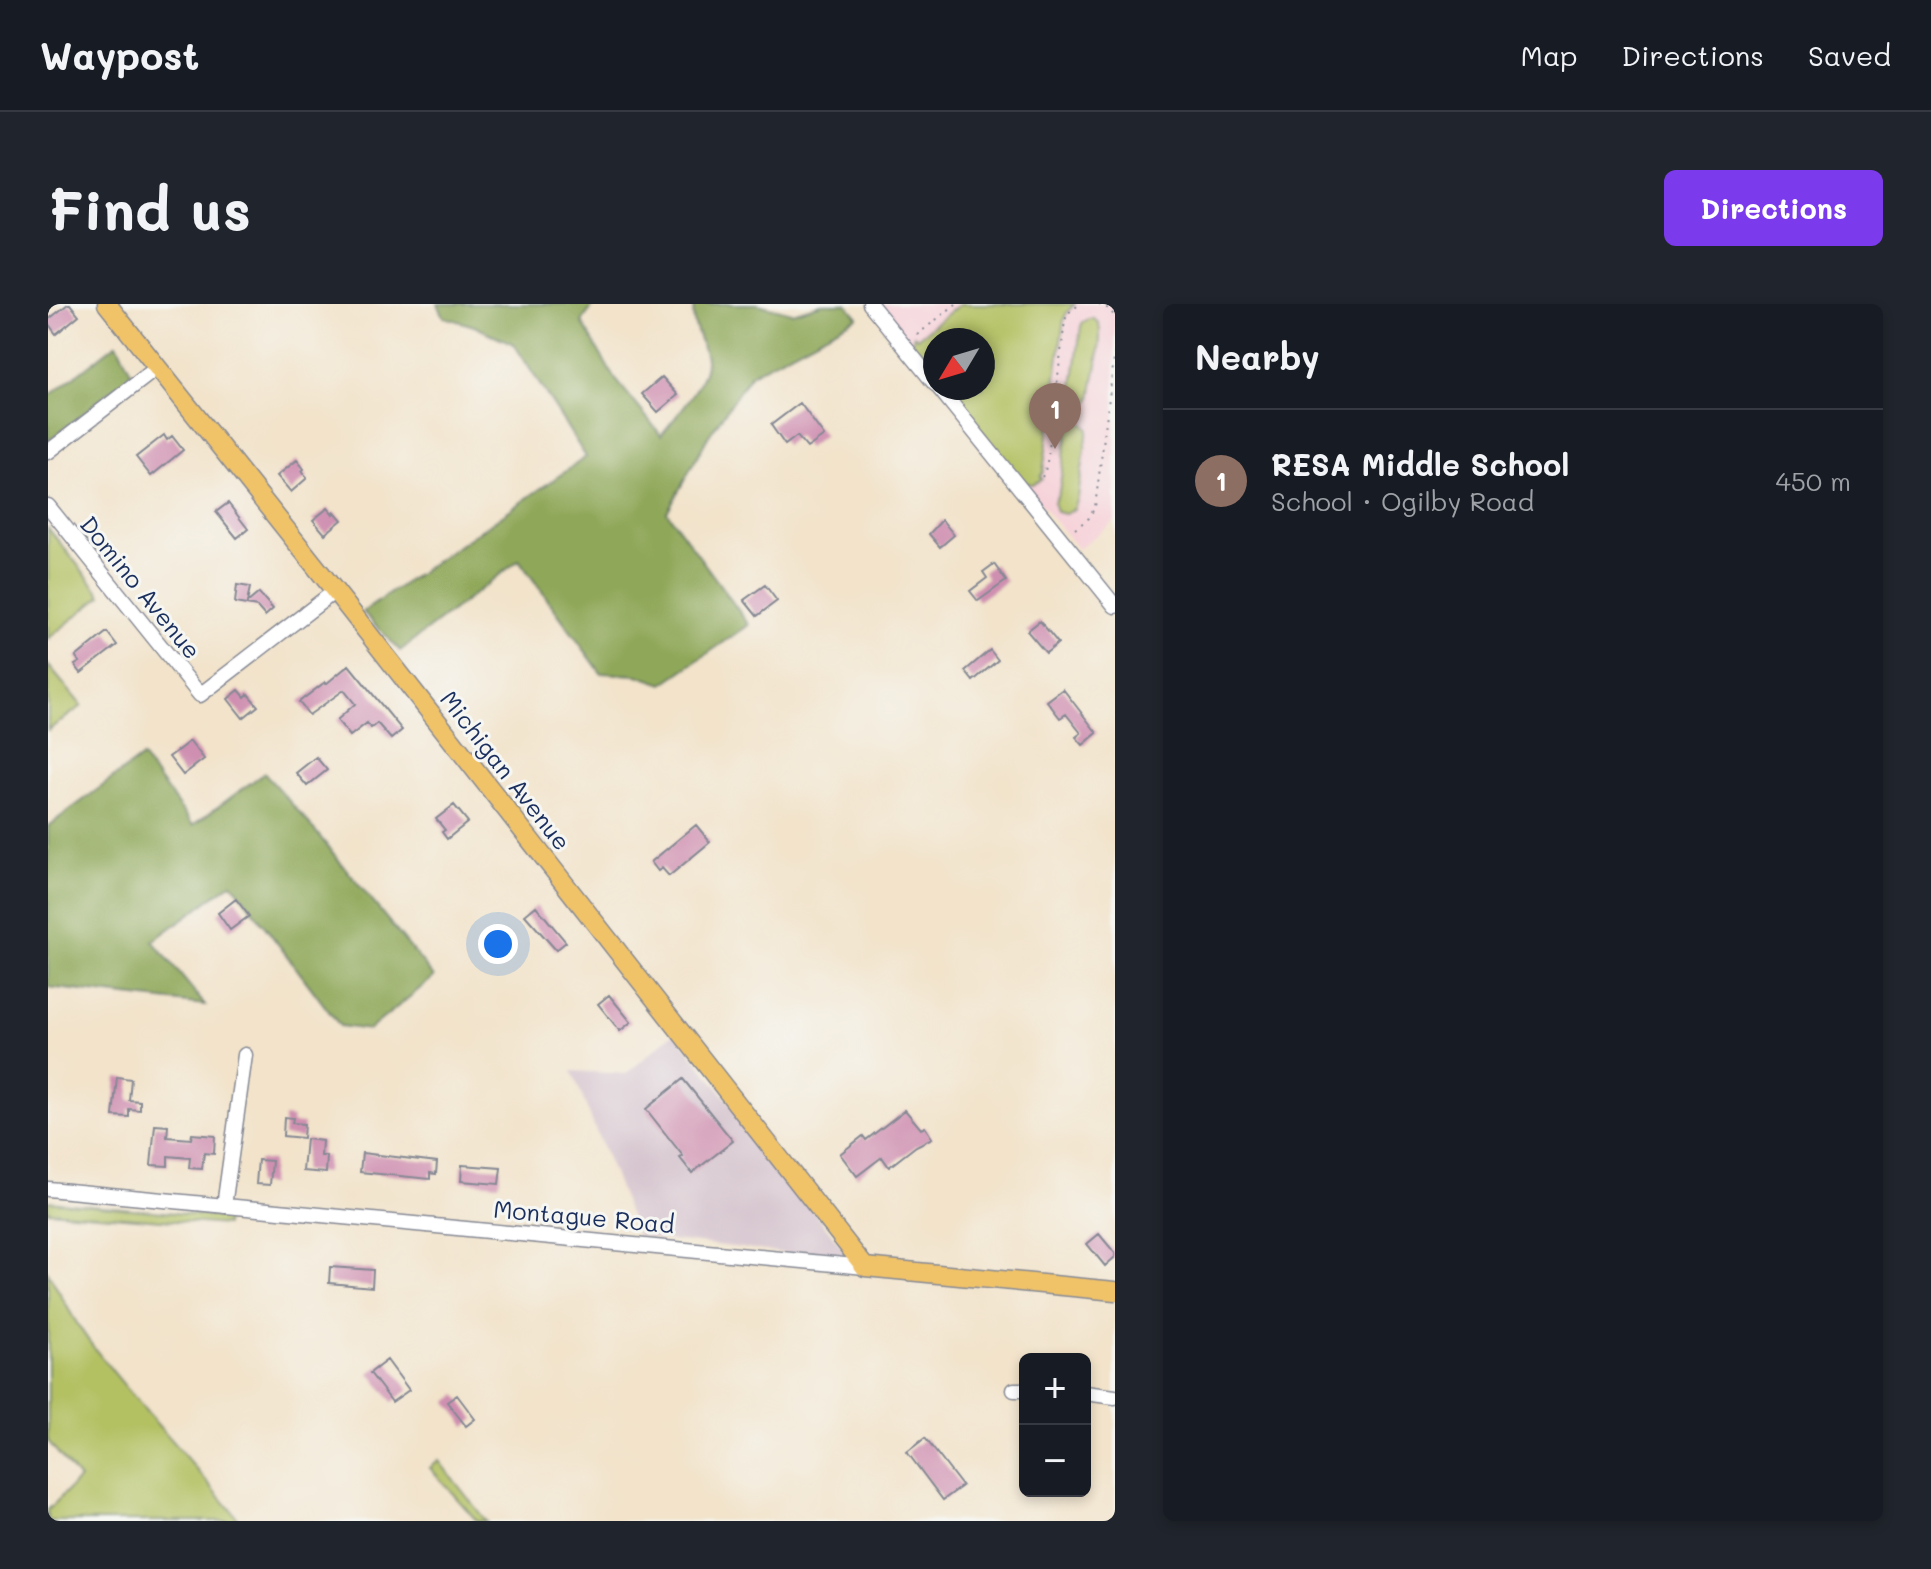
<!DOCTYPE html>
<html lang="en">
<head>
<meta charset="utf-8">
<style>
  body { margin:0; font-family:Mali,sans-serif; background:#20242c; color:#f1f3f6 }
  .controls { position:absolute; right:24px; bottom:24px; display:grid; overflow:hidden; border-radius:12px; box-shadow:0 4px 12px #0003 }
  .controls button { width:72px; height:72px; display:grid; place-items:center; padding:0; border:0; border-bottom:2px solid #363941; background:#171b24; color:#f1f3f6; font:40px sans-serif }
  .compass { position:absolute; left:875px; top:24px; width:72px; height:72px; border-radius:50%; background:#171b24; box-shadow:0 4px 12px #0003; rotate:232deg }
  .you { position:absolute; left:450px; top:640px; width:28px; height:28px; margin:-20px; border:6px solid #fff; border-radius:50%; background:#1a73e8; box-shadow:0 0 0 12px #1a73e833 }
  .badge { display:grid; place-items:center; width:52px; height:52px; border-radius:50%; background:#7c3aed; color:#fff; font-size:26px; font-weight:700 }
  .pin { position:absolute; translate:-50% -66px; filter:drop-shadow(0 2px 4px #0008) }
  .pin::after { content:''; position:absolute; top:42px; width:28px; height:24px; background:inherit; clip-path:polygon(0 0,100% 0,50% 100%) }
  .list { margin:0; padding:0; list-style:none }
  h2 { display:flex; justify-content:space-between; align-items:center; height:104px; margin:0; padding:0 32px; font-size:34px }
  h2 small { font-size:26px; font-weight:400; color:#9ea1a6 }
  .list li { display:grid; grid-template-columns:52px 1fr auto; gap:24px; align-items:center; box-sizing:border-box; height:144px; padding:0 32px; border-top:2px solid #363941 }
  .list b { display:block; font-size:30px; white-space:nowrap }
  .list p { margin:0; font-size:26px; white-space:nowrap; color:#9ea1a6 }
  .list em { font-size:26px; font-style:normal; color:#9ea1a6 }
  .map { position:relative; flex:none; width:1067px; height:1217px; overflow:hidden; border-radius:12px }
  header { display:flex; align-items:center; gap:48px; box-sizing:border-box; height:112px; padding:0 40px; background:#171b24; border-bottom:2px solid #363941 }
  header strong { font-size:38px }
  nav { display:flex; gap:44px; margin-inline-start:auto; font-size:28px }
  .intro { display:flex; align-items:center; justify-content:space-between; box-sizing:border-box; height:192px; padding:0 48px }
  h1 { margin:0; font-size:56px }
  .button { padding:20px 36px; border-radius:12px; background:#7c3aed; color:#fff; font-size:28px; font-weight:700 }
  main { display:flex; gap:48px; padding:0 48px }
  aside { flex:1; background:#171b24; border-radius:12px; box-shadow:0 4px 12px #0003 }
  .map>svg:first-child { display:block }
  .built { fill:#f6cfd7 }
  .industrial { fill:#d1bdc9 }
  .green { fill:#b4c163; stroke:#687860; stroke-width:2 }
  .forest { fill:#8fa759; stroke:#556b5c; stroke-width:2 }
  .building { fill:#cf8fb0 }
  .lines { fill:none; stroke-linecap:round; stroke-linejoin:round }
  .minor-casing { stroke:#868994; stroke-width:17 }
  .major-casing { stroke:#868994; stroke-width:21 }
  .path { stroke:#868994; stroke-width:2; stroke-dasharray:2 6; stroke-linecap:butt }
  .minor { stroke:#fff; stroke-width:14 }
  .major { stroke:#f1c369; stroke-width:18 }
  .labels { text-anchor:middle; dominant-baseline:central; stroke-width:6; stroke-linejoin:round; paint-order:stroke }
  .street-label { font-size:24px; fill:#1b2f5e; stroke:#f6f6f2 }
</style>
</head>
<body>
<header>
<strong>Waypost</strong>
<nav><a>Map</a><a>Directions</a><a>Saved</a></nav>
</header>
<div class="intro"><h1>Find us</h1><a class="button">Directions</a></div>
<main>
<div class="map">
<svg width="1067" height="1217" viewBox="0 0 1067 1217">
  <rect width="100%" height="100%" fill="#f6f6f2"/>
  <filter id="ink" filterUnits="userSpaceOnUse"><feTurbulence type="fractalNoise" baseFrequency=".0125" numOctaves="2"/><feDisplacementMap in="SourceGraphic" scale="16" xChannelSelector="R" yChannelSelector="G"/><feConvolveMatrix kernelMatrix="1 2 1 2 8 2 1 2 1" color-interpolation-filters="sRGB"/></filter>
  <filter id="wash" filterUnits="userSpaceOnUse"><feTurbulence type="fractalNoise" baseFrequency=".006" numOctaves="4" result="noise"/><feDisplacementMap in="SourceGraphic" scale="32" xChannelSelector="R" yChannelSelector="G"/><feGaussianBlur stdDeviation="1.8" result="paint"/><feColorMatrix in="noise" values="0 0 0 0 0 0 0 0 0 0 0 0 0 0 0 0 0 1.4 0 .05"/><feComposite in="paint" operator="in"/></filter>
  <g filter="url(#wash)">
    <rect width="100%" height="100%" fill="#f2e3ca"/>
    <path class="built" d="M831,0H1067V217L1030,245L898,84H935V36H887V70Z"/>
    <path class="industrial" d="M627,728L804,957L590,932L524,767L578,770Z"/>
    <path class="green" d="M912,0H1027L1019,8L1016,15L995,168L992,173L994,175L985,180L976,179L898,84H935V36H887V71L863,40L866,31L869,34Z
      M1044,14L1051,19C1055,40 1046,73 1043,95L1040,99L1033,101L1025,95L1024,91L1033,22L1035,18Z
      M1032,116L1040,125L1030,194L1026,205L1017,210L1009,208L1007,205L1006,198L1011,188L1020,123L1024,117Z
      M0,224L54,291L0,335Z
      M0,361L34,402L0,426Z
      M0,897L178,914L177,921L0,907Z
      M0,968C13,991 25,1016 41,1037C88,1100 143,1156 192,1217H0V1206L31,1175L0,1137Z
      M391,1157L438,1217H429L382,1164Z"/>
    <path class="forest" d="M390,0H546L534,18L565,72L613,131C627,113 660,78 658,55C655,36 640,19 647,0H710L744,9L774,0H799L810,13L703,70L660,133L619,208L701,321L615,380L589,371L553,369L471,256L352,347L315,308L538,153L466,40L426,22L396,13Z
      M69,39L84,70L0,138V93Z
      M94,453L145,521L216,469L259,517L386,673L321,726L292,722L184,579L105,637L157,701L0,683V522Z"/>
    <g id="blocks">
      <path class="building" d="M20,0H22L31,11L8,30L0,19V16Z
        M614,73L630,91L610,108L594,90Z
        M752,99L776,132L759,144L749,132L737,141L723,121Z
        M116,131L119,136L124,132L135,146L103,172L88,153Z
        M249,156L256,165L254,167L259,174L243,188L229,172Z
        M180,199L200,225L189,234L168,208Z
        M280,204L285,210L287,208L294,216L277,230L265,216Z
        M894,216L906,231L892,243L881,230Z
        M946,260L958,277L930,297L922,287L939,274L935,268Z
        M189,281L202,283L199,299L211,289L225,305L217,312L209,303L187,299Z
        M717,281L729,297L709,312L696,296Z
        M992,317L1010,339L998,349L979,327Z
        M59,328L69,341L33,369L27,361L32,358L28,353Z
        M942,346L950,356L925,377L917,367Z
        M301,361L354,426L343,435L329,419L323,424L319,419L302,432L289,416L307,400L296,386L261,411L251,398L277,378L278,380Z
        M1015,385L1049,429L1035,441L1028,433L1033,429L1018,410L1012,414L999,397Z
        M191,386L197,393L200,390L210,402L195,414L180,395Z
        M142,437L156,455L135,471L121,453Z
        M268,453L279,466L259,482L248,469Z
        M406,501L420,518L399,535L394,528L397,526L388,515Z
        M648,521L662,538L621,572L614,564L610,567L603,558Z
        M188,595L201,612L182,626L170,609Z
        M488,602L518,638L508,646L477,611Z
        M561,691L583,718L572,727L550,700Z
        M69,773L83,775L81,796L92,797V806L81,805V813L65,812Z
        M635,775L685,837L644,869L632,854L635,852L598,805Z
        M857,806L873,825L877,823L884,834L868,842L841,863L834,853L809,872L792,850L815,832L818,836Z
        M236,813L245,814L244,819L256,820L255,834L235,832Z
        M107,821L120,822L119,833L143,835L144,830L167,832L166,850L156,849L154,865L141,864L142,854L120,852V862L103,861Z
        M258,835L274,837L273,852H279L278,869L255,867Z
        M314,849L389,858L388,870L382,869V875L312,868Z
        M210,856L224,857L222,881L208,880Z
        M414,861L453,864L451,880L413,877Z
        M1051,930L1067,949V953L1057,962L1039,940Z
        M282,963L325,966L324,983L281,979Z
        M339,1056L361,1086L344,1098L322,1069Z
        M409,1091L427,1115L418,1122L399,1098Z
        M877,1134L914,1182L895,1196L859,1148Z"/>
    </g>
  </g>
  <g filter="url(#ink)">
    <use href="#blocks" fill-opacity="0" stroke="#868994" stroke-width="2"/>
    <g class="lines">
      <defs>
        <path id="minor" d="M822,0L887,80
          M891,84L1067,302
          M0,148L110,63
          M0,202L152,391L287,287
          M0,885L817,963
          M176,902L197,751
          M966,1086H977
          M1037,1089L1067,1093"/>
        <path id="major" d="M59,0L287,287L817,963L1067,987"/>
      </defs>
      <use href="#minor" class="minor-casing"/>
      <use href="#major" class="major-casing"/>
      <path class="path" d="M1051,0L1061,5L1067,13
        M869,31L908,0
        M994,173L997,167L1000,153L1017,16L1020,9L1032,0
        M1027,225L1041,214L1047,203L1067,47"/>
      <use href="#minor" class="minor"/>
      <use href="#major" class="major"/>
    </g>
  </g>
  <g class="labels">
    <g class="street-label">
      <text transform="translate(93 283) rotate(51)">Domino Avenue</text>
      <text transform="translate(458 466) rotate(52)">Michigan Avenue</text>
      <text transform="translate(536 912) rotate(5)">Montague Road</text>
    </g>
  </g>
</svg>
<div class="controls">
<button>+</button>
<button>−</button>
</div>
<svg class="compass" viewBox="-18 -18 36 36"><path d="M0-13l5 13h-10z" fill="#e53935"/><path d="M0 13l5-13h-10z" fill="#9ea1a6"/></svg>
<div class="you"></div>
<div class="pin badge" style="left:1007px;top:145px;background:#8d6e63">1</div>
</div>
<aside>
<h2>Nearby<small></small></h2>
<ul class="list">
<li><span class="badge" style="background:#8d6e63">1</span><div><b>RESA Middle School</b><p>School · Ogilby Road</p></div><em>450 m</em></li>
</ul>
</aside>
</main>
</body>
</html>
